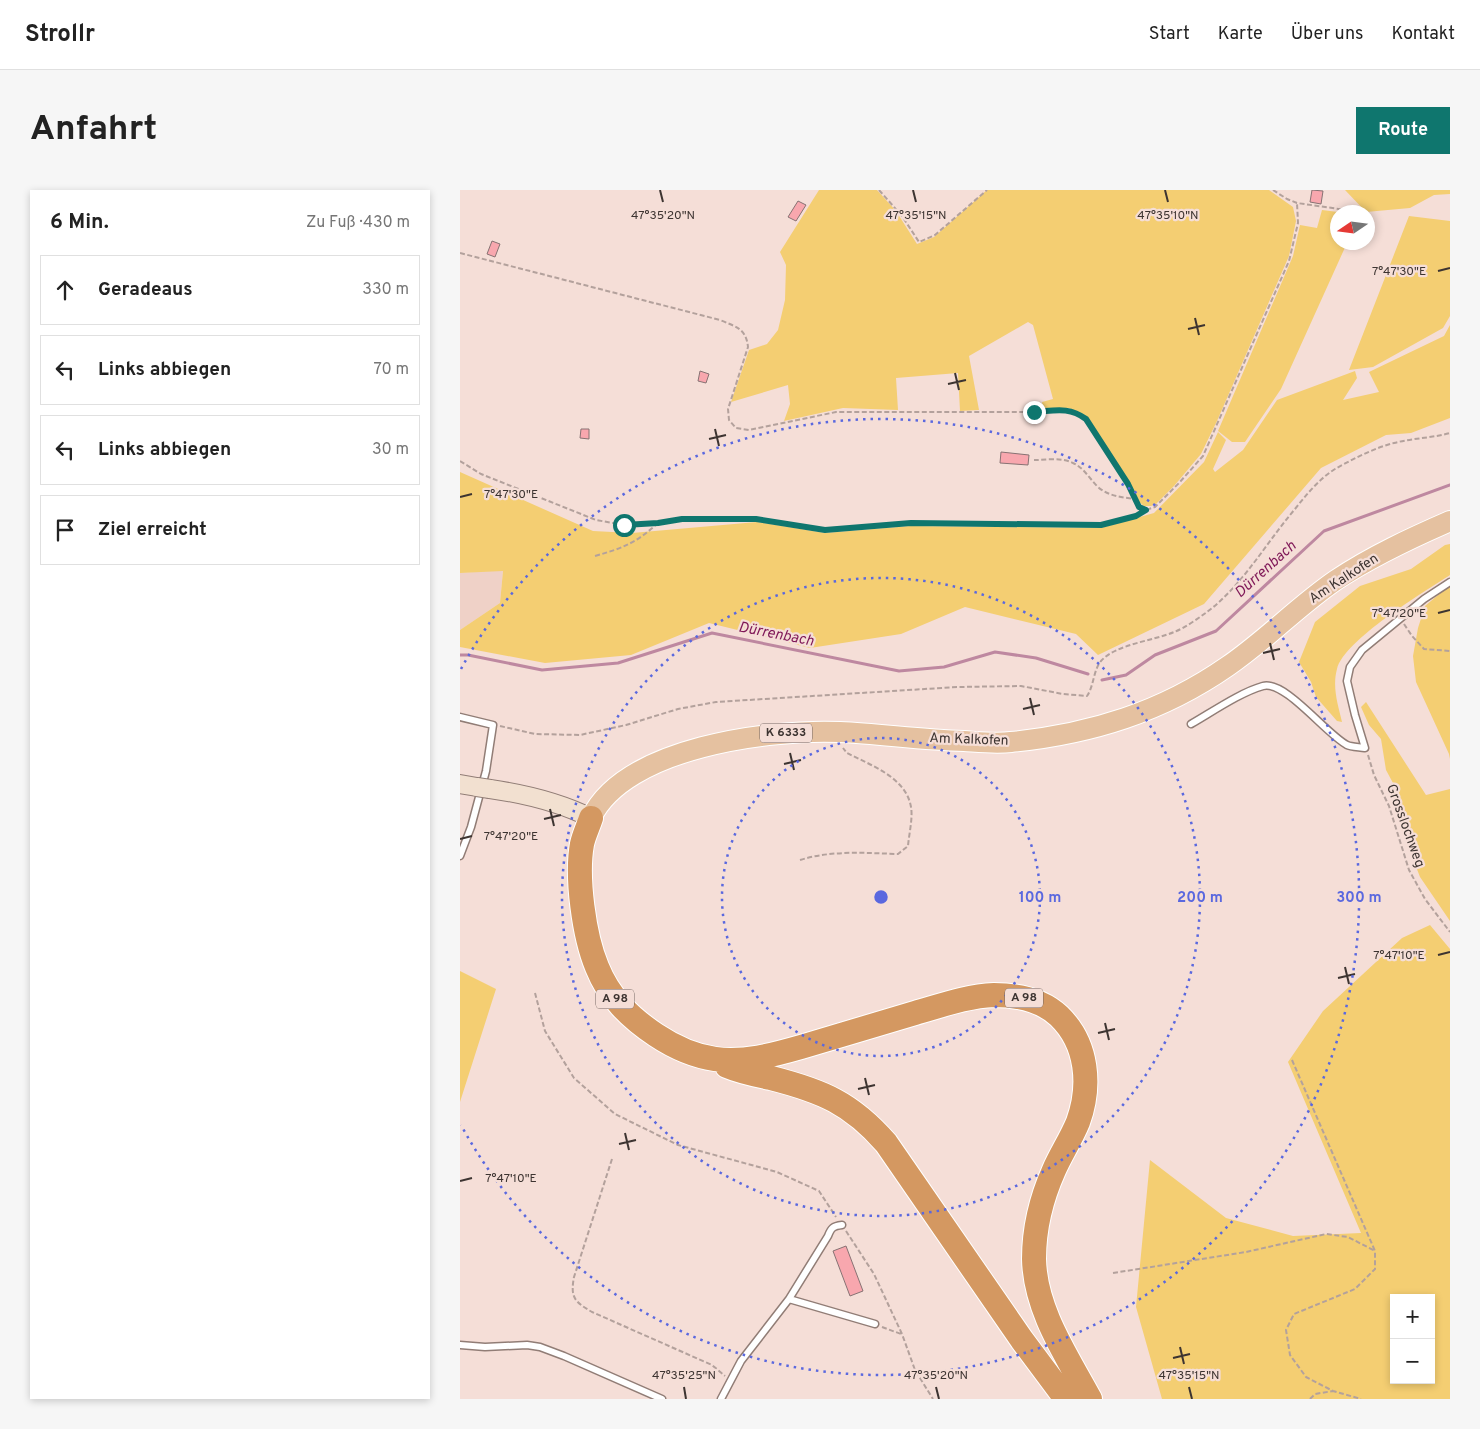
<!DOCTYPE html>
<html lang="de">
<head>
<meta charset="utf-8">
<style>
  body { margin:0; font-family:Overpass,sans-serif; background:#f6f6f6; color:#222 }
  .controls { position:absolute; right:15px; bottom:15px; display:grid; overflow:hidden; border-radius:0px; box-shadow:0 2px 8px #0003 }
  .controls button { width:45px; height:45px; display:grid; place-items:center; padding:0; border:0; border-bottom:1px solid #e0e0e0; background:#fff; color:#222; font:25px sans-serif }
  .compass { position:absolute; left:870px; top:15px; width:45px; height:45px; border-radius:50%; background:#fff; box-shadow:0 2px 8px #0003; rotate:257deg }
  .stop { position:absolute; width:15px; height:15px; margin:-11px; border:4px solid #0f766e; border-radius:50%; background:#fff }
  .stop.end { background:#0f766e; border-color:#fff; box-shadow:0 1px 5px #0008 }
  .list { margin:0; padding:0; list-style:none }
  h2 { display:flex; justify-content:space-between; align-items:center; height:65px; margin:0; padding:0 20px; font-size:21px }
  h2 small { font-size:16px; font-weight:400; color:#767676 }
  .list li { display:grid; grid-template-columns:32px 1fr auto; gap:15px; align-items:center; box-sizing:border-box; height:70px; margin:0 10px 10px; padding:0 10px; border:1px solid #e0e0e0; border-radius:0px }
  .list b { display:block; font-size:19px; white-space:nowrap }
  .list em { font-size:16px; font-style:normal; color:#767676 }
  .icon { flex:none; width:28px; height:28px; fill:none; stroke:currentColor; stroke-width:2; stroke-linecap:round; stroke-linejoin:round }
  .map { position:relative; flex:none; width:990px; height:1209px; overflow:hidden; border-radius:0px }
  header { display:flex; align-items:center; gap:30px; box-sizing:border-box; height:70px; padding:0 25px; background:#fff; border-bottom:1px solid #e0e0e0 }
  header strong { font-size:24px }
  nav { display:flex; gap:28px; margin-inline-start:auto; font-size:18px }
  .intro { display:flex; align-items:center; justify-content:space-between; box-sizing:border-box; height:120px; padding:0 30px }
  h1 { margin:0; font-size:35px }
  .button { padding:12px 22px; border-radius:0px; background:#0f766e; color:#fff; font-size:18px; font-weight:700 }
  main { display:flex; gap:30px; padding:0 30px }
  aside { flex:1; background:#fff; border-radius:0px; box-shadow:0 2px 8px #0003 }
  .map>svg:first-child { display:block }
  .built { fill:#efd1c7 }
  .green { fill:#f4ce72; fill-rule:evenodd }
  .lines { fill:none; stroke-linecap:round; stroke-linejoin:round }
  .stream { stroke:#be88a0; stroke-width:3 }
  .building { fill:#f8a7ae; stroke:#877273 }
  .lane-casing { stroke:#917d76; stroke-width:9 }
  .secondary-casing { stroke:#917d76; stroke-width:20 }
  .primary-casing { stroke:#fff; stroke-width:22 }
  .highway-casing { stroke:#fff; stroke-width:26 }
  .path { stroke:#b3a19c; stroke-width:2; stroke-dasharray:5 2.5; stroke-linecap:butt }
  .lane { stroke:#fff; stroke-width:6 }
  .secondary { stroke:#f2e0d0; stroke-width:18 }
  .primary { stroke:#e5c1a0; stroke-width:20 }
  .highway { stroke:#d49861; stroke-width:24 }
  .secondary-bridge-casing { stroke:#917d76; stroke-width:20; stroke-linecap:butt }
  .secondary-bridge { stroke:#f2e0d0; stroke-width:18 }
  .route { stroke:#0f766e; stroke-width:6 }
  .ticks { fill:none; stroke:#3d3431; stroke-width:2 }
  .ring { fill:none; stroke:#5a68df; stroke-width:2.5; stroke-dasharray:2.5 5 }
  .labels { text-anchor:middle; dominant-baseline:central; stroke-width:4.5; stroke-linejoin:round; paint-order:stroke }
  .shield { fill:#f5ded7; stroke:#746763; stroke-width:1 }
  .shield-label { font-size:12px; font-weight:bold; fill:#3d3431 }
  .street-label { font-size:14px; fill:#3d3431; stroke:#f5ded7 }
  .water-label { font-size:15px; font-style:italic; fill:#7f1757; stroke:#f5ded7 }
  .ticks-label { font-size:12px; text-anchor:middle; fill:#3d3431; stroke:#f5ded7; stroke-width:4.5; stroke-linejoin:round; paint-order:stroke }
  .centre { fill:#5a68df; stroke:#f5ded7; stroke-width:2.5 }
  .ring-label { font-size:15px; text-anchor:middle; font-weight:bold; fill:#5a68df; stroke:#f5ded7; stroke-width:4.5; stroke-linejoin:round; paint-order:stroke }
</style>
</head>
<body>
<header>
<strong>Strollr</strong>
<nav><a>Start</a><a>Karte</a><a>Über uns</a><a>Kontakt</a></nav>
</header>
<div class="intro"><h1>Anfahrt</h1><a class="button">Route</a></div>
<main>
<aside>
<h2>6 Min.<small>Zu Fuß · 430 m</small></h2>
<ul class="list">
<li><svg class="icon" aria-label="ahead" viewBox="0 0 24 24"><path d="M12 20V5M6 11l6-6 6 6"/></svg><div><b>Geradeaus</b></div><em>330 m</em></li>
<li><svg class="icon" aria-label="left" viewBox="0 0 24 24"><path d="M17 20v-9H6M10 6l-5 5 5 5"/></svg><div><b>Links abbiegen</b></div><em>70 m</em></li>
<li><svg class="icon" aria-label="left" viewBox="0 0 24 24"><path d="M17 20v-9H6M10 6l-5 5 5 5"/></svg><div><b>Links abbiegen</b></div><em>30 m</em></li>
<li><svg class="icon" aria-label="arrive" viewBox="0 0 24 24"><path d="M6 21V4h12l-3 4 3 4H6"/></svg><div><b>Ziel erreicht</b></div></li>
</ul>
</aside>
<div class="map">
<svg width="990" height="1209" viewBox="0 0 990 1209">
  <rect width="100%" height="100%" fill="#f5ded7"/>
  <path class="built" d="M43,380L40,413L0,440V383Z"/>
  <path class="green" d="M359,0H417L436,21L457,54L474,47L527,0H809L833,17L836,31L829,66L757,231L741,264L714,296L696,314L691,316H684L678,311L667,288L626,226L609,218H583L582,212L593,209L573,135L568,132L509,166L519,220L500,221L498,183L436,188L438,220L383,218L324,231L330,214L328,195L271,212L289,160L307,154L318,140L325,110L326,75L320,62Z
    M885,0H990V4L974,5L950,18L906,22Z
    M862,20L878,22V52L887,53L821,199L785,252H772L758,241L833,66L840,35L857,38Z
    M949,26L990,31V126L983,138L913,177L889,180Z
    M990,135V228L951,243L926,245L861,278L744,414L638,465L616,444L505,417L441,444L350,458L249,433L171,465L85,473L0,457V440L40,413L43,381L0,383V282L133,341L172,343L297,332L365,343L451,336L641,338L694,323L744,272L758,242L766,250L753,279L755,282L783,260L817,210L895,181L897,188L883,210L919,202L909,182L984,146Z
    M990,354V385C964,402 884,450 877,479C872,497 878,515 882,532L877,531L856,507L851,492L839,472L855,432L900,396L951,379L985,355Z
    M990,395V569L989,564L956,492L953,466L958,438L965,416Z
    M906,512L966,605L990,599V731L960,687L941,638L933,593L926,580L921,549L909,535L901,517Z
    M970,735L990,759V1209H702L676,1117L690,970L766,1028L833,1046L901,1043L828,872L863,821L942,748ZM934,1108H971V1190H934Z
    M0,781L36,799L0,912Z"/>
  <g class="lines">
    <path class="stream" d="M0,465H8L82,480L158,473L252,443L439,481L484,477L535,462L576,468L628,484
      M642,490L666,485L695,465L756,441L864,341L990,295"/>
  </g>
  <path class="building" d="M852,0L863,1L861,14L850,12Z
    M338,11L346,15L336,31L328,27Z
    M32,51L40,54L35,67L27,64Z
    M240,181L249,184L246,193L238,191Z
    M121,239H129V249L120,248Z
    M541,262L569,265L568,275L540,273Z
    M386,1056L403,1101L390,1106L373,1061Z"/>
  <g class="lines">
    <defs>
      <path id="lane" d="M0,527L33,535L26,581L11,637L0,666
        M731,534C752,522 781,502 803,496C825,490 866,544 887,555C891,557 900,557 905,558L895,525L887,491L890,477L902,460L964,409L990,392
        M329,1109L368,1046C371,1038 373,1036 382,1035
        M0,1155L25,1157L67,1155L80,1157L104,1166L202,1209
        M261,1209L281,1171L329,1109L415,1134"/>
      <path id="secondary" d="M0,594L17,597
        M30,599C65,604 99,612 131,628"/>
      <path id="primary" d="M131,628C165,557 310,539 380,542C422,544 462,550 504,551C519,552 536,554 551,552C631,544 702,522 768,476C806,450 838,416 876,390C912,366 951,348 990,331"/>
      <path id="highway" d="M131,628C128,637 124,645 122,654C116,687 124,746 137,777C149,807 169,827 196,845C214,857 234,866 255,869C284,873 313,865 341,857C379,846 417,834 455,823C480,816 507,806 534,805C557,805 582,810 599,826C628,854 631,896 618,932C611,949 601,964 594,980C581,1009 574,1038 574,1069C575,1120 607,1166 630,1209
        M267,876C281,882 296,885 311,888C362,901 391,913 426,953L562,1150L606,1209"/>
    </defs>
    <use href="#lane" class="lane-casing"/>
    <use href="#secondary" class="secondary-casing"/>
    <use href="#primary" class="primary-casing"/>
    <use href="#highway" class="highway-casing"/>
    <path class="path" d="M419,0L442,26L459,52L475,45L527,0
      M813,0L827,9L837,13L900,22
      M0,63L260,130C276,137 286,138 288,157L268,219L269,230L276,238L289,240L376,222H573L609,220L617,223L626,229L668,295L679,317L686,320L695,317L719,293L743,266L829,71L838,33L837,13
      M574,270C586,270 601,267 613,273C624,278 629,288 638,297C648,306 661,307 674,309
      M0,271L21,284L136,330L164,335L198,333L222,329H296L365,340L451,333L641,335L676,326L686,320
      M135,366C163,358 176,353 198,333
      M944,434L952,446L964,459L990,461
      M40,536L75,544L120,545L166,535L218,519L256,512L497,497L561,496L603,504L627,506C634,496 633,481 641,471C656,454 693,451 714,442C725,438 737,429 747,422C783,395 806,353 835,319C847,304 859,289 875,279C893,269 914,258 934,253C953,248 972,248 990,243
      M908,565L914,585L929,616L949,680L965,709L990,742
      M340,670C372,660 406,663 438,664L448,656C449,644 453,628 451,617C446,587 410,575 387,563L383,558
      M75,803L85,841L114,888L155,924L218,955L317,982L359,1001L376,1027
      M832,870L915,1061V1079L895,1099L834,1124L826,1140L830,1165L846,1187L873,1201L901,1209
      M152,969L114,1087C110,1108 115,1112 132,1122L252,1175L265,1186
      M386,1041L414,1084L442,1144L455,1180L473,1209
      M653,1083L786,1062L866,1044L888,1047L915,1061
      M422,1137L441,1144
      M850,1209L855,1204L873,1201"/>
    <use href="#lane" class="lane"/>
    <use href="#secondary" class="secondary"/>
    <use href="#primary" class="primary"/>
    <use href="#highway" class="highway"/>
    <defs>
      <path id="secondary-bridge" d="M17,597L30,599"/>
    </defs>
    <use href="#secondary-bridge" class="secondary-bridge-casing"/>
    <use href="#secondary-bridge" class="secondary-bridge"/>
  </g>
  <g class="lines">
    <path class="route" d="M164,335L198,333L222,329H296L365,340L451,333L641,335L676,326L686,320L679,317L668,294L626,229C608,216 594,221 574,222"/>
  </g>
  <path class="ticks" d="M200,0L203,12M453,0L456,12M705,0L708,12M978,81L990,78M735,128L739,145M728,139L745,135M495,183L499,200M488,194L506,190M255,239L259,256M249,249L266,245M0,307L12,304M978,423L990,420M810,453L814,470M803,463L820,459M570,508L574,525M563,519L580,515M330,563L334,580M324,574L341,570M90,619L94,636M84,629L101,625M0,649L12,646M978,765L990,762M885,777L889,794M878,788L895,784M645,833L649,850M638,843L655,839M405,888L409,905M398,899L415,895M165,943L169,960M159,954L176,950M0,991L12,988M720,1157L724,1174M713,1168L730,1164M224,1197L226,1209M476,1197L479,1209M729,1197L732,1209"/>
  <g class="ring">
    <circle cx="421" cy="707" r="159"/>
    <circle cx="421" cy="707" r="319"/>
    <path d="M1 479A478 478 0 1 1 1 935"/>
  </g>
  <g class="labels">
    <g class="shield">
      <rect x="300" y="533.5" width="52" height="19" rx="4"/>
      <rect x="545" y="798.5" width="38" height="19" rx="4"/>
      <rect x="136" y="799.5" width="38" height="19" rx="4"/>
    </g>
    <g class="shield-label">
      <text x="326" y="543">K 6333</text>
      <text x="564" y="808">A 98</text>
      <text x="155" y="809">A 98</text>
    </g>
    <g class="street-label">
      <text transform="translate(884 389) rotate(-33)">Am Kalkofen</text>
      <text transform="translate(509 550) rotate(2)">Am Kalkofen</text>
      <text transform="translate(945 636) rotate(70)">Grosslochweg</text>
    </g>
    <g class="water-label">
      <text transform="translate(806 380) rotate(-42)">Dürrenbach</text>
      <text transform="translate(316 445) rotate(11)">Dürrenbach</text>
    </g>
  </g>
  <g class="ticks-label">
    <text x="203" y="29">47°35'20"N</text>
    <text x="456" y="29">47°35'15"N</text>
    <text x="708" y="29">47°35'10"N</text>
    <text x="939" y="85">7°47'30"E</text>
    <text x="51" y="308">7°47'30"E</text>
    <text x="939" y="427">7°47'20"E</text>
    <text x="51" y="650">7°47'20"E</text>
    <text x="939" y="769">7°47'10"E</text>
    <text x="51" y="992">7°47'10"E</text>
    <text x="224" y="1189">47°35'25"N</text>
    <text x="476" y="1189">47°35'20"N</text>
    <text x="729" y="1189">47°35'15"N</text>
  </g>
  <circle cx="421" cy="707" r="8" class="centre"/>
  <g class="ring-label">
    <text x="580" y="712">100 m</text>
    <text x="740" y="712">200 m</text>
    <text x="899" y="712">300 m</text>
  </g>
</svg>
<div class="controls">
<button>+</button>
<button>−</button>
</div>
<svg class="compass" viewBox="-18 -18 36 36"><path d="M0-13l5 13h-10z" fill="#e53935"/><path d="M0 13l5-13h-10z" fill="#767676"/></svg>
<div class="stop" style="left:164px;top:335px"></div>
<div class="stop end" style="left:574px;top:222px"></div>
</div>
</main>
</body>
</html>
